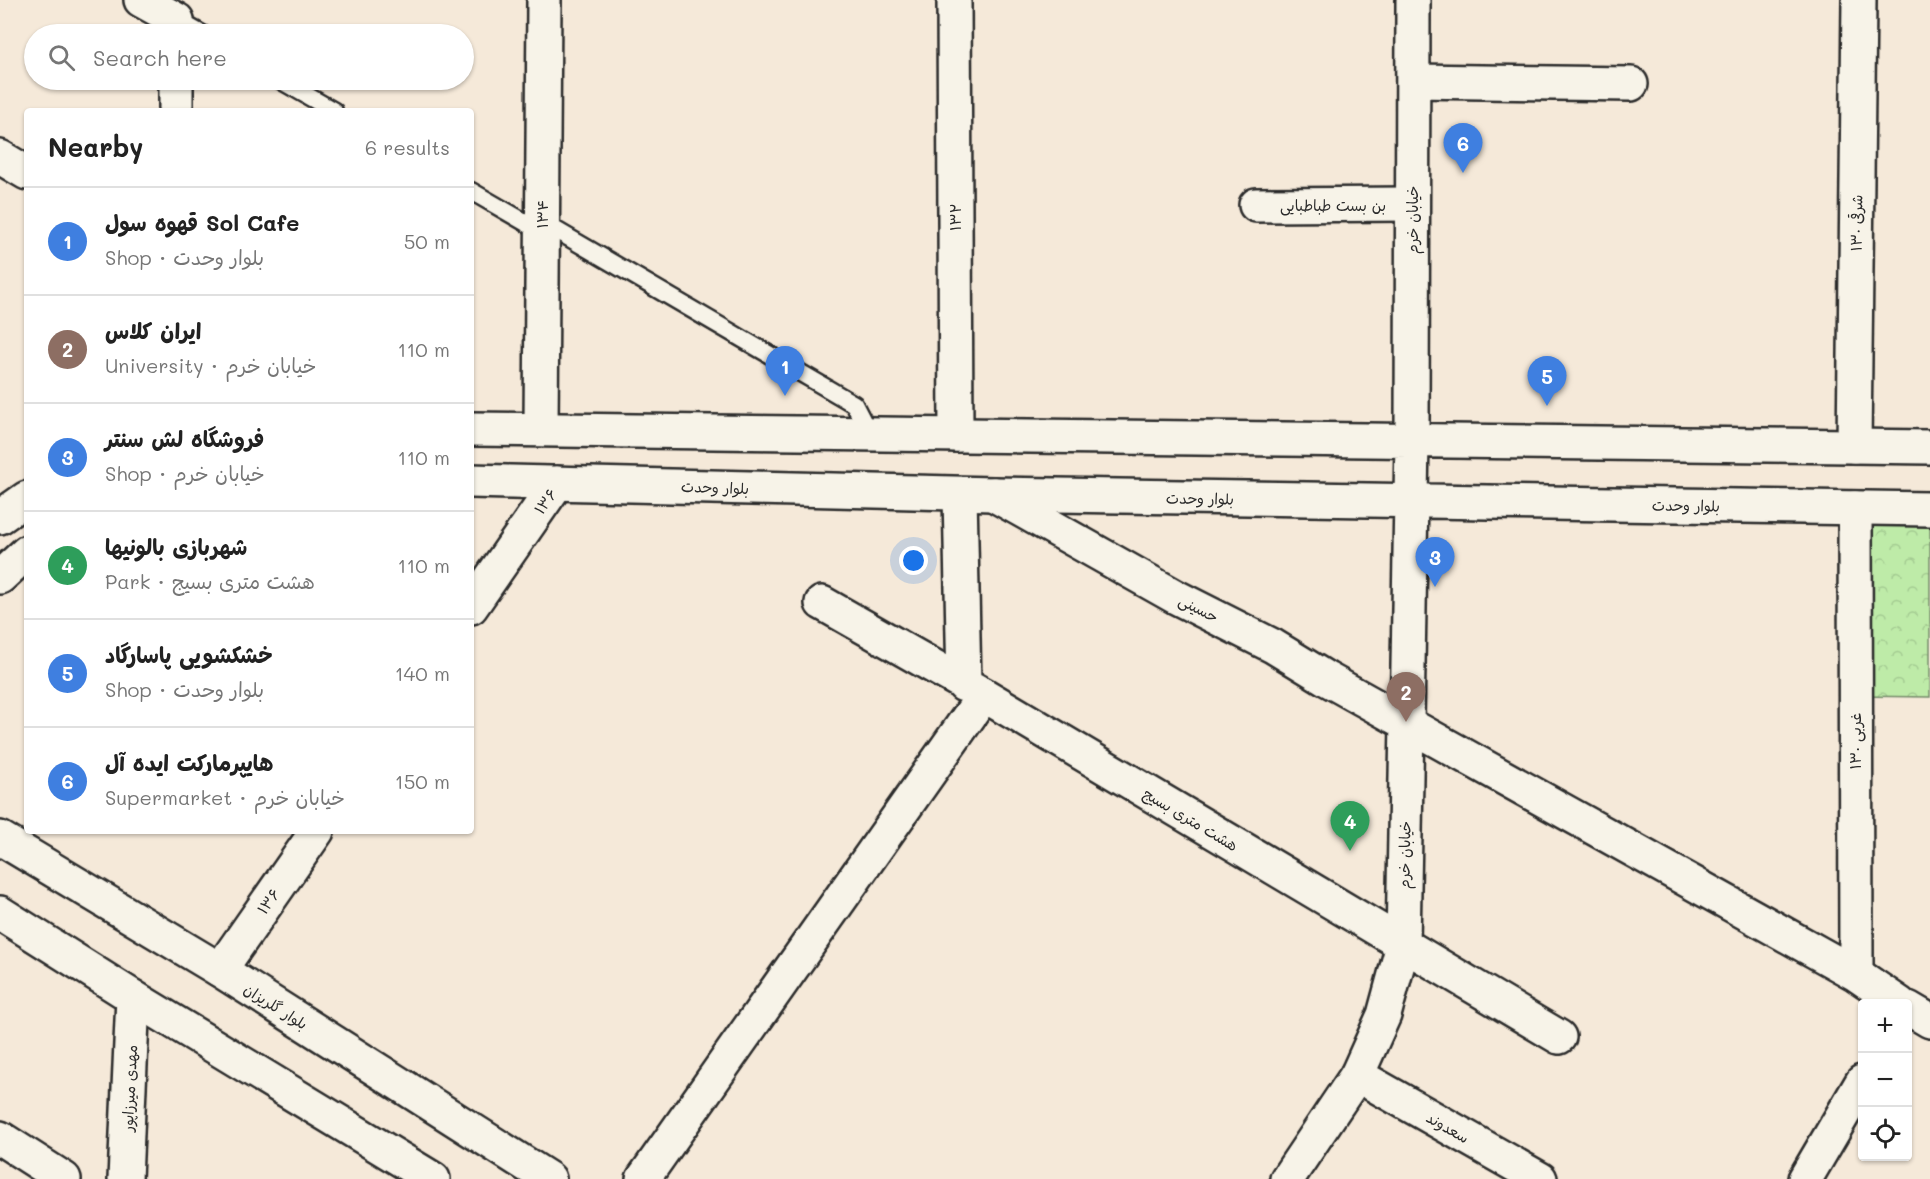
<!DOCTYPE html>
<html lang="en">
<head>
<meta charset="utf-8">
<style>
  body { margin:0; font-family:Mali,"Playpen Sans Arabic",sans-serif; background:#f2f2f2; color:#222 }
  .controls { position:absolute; right:18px; bottom:18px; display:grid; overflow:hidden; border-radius:6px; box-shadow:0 2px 4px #0004 }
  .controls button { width:54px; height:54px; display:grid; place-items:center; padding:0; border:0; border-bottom:2px solid #e0e0e0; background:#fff; color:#222; font:30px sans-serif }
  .you { position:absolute; left:914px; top:561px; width:21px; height:21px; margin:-15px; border:4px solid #fff; border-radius:50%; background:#1a73e8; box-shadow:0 0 0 9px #1a73e833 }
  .badge { display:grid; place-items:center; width:39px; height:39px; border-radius:50%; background:#d93025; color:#fff; font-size:20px; font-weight:700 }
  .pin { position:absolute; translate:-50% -50px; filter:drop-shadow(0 2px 3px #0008) }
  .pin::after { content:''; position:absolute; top:32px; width:21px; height:18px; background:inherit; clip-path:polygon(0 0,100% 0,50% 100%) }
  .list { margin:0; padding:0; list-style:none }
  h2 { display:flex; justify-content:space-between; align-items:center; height:78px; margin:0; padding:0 24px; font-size:26px }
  h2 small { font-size:20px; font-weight:400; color:#767676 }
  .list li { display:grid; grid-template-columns:39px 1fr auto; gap:18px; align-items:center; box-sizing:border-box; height:108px; padding:0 24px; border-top:2px solid #e0e0e0 }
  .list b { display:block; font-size:22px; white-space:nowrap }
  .list p { margin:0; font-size:20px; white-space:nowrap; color:#767676 }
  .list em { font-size:20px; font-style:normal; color:#767676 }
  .icon { flex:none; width:33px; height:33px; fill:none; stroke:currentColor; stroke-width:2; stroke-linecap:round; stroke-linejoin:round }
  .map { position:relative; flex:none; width:1930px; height:1179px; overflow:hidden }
  .search { position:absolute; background:#fff; box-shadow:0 2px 4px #0004; left:24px; top:24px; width:450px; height:66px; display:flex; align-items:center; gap:15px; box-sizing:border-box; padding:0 21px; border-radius:33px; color:#767676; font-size:22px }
  .panel { position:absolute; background:#fff; box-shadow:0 2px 4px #0004; left:24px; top:108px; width:450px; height:726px; border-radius:6px }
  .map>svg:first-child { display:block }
  .park { fill:url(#park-crowns); stroke:#748b6a; stroke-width:1.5 }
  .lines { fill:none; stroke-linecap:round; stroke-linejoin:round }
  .service-casing { stroke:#2b2b2b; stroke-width:21 }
  .minor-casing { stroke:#2b2b2b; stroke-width:38 }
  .tertiary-casing { stroke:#2b2b2b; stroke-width:38 }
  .secondary-casing { stroke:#2b2b2b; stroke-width:38 }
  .service { stroke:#f7f3e8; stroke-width:16 }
  .minor { stroke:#f7f3e8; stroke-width:33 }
  .tertiary { stroke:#f7f3e8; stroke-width:33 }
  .secondary { stroke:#f7f3e8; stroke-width:33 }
  .labels { text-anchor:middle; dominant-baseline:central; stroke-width:5; stroke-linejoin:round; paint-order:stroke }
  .street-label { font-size:15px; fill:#2b2b2b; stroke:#f7f3e8 }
</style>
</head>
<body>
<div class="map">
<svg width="1930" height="1179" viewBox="0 0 1930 1179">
  <defs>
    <pattern id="park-crowns" width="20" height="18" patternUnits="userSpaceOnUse" patternTransform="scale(1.5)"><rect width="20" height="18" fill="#beeba8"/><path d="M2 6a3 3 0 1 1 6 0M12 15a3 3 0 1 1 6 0" fill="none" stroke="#a3ca91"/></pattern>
  </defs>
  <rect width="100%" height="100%" fill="#f5e9d9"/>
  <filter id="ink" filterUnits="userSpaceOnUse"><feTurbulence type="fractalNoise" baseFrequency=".0167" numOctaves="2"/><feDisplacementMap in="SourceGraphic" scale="12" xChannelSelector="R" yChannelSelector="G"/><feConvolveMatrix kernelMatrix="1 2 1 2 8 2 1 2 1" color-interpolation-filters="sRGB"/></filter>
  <g filter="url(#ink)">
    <path class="park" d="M1855,508L1930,509V697L1855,696Z"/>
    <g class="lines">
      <defs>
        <path id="service" d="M177,20L202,34
          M280,80L334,111
          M471,191L542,232
          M542,222L854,404L869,433"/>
        <path id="minor" d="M141,0L177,20
          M954,0L956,435
          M1414,81L1631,84
          M176,111V80
          M0,157L27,173
          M1256,205L1411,204
          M541,429L544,0
          M1854,446L1859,0
          M960,494L964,685
          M993,494L1176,597L1273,646L1327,679L1856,974L1900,1004
          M1855,508L1856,974
          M822,603L984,695L1559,1037
          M471,607L557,483
          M220,970L317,831
          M1908,1008L1930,1021
          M1357,1075L1540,1179
          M0,1138L64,1179
          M125,1179L133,997
          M643,1179L984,695
          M1805,1179L1862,1082"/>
        <path id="tertiary" d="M471,429L1930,447
          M471,481L993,494L1930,509
          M0,517L27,498
          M0,577L27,552
          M1287,1179L1357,1075L1384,1015L1403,945L1412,441L1413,0"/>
        <path id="secondary" d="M0,838L220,970L549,1179
          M0,913L133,997L433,1179"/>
      </defs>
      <use href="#service" class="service-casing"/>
      <use href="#minor" class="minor-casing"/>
      <use href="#tertiary" class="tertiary-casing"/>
      <use href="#secondary" class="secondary-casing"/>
      <use href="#service" class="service"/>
      <use href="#minor" class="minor"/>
      <use href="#tertiary" class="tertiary"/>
      <use href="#secondary" class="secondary"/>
    </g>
  </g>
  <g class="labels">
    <g class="street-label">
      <text x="1333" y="205">بن بست طباطبایی</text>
      <text transform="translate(542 214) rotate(-90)">۱۳۴</text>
      <text transform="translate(955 217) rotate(-90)">۱۳۲</text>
      <text transform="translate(1412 220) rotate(-90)">خیابان خرم</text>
      <text transform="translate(1856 223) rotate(-89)">۱۳۰ شرقی</text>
      <text transform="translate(715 487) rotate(2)">بلوار وحدت</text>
      <text transform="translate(1200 498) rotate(1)">بلوار وحدت</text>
      <text transform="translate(545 501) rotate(-55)">۱۳۶</text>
      <text transform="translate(1686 505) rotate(1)">بلوار وحدت</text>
      <text transform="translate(1199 608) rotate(27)">حسینی</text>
      <text transform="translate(1855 741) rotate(-90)">۱۳۰ غربی</text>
      <text transform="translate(1191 819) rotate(31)">هشت متری بسیج</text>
      <text transform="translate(1404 855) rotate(-89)">خیابان خرم</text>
      <text transform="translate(268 901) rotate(-55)">۱۳۶</text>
      <text transform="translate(276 1006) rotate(32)">بلوار گلریزان</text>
      <text transform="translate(129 1088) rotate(-87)">مهدی میرزاپور</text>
      <text transform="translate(1448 1127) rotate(30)">سعدوند</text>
    </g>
  </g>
</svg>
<div class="controls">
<button>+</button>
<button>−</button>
<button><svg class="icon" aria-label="locate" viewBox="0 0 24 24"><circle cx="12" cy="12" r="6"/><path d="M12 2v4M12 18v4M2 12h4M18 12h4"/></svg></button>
</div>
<div class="you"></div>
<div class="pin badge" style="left:785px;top:396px;background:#3f7fe0">1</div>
<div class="pin badge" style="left:1406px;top:722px;background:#8d6e63">2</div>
<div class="pin badge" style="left:1435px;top:587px;background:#3f7fe0">3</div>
<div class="pin badge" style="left:1350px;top:851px;background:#2e9e5b">4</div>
<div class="pin badge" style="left:1547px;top:406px;background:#3f7fe0">5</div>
<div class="pin badge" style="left:1463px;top:173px;background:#3f7fe0">6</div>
<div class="search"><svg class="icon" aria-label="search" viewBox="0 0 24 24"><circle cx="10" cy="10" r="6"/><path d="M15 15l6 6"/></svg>Search here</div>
<section class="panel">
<h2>Nearby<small>6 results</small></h2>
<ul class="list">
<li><span class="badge" style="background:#3f7fe0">1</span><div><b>قهوه سول Sol Cafe</b><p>Shop · بلوار وحدت</p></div><em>50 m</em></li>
<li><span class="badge" style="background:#8d6e63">2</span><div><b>ایران کلاس</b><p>University · خیابان خرم</p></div><em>110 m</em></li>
<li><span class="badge" style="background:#3f7fe0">3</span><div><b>فروشگاه لش سنتر</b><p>Shop · خیابان خرم</p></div><em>110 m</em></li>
<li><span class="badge" style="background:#2e9e5b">4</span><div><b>شهربازی بالونیها</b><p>Park · هشت متری بسیج</p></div><em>110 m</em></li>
<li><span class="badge" style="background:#3f7fe0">5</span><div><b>خشکشویی پاسارگاد</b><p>Shop · بلوار وحدت</p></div><em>140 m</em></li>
<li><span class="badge" style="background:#3f7fe0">6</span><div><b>هایپرمارکت ایده آل</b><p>Supermarket · خیابان خرم</p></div><em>150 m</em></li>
</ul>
</section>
</div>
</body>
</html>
